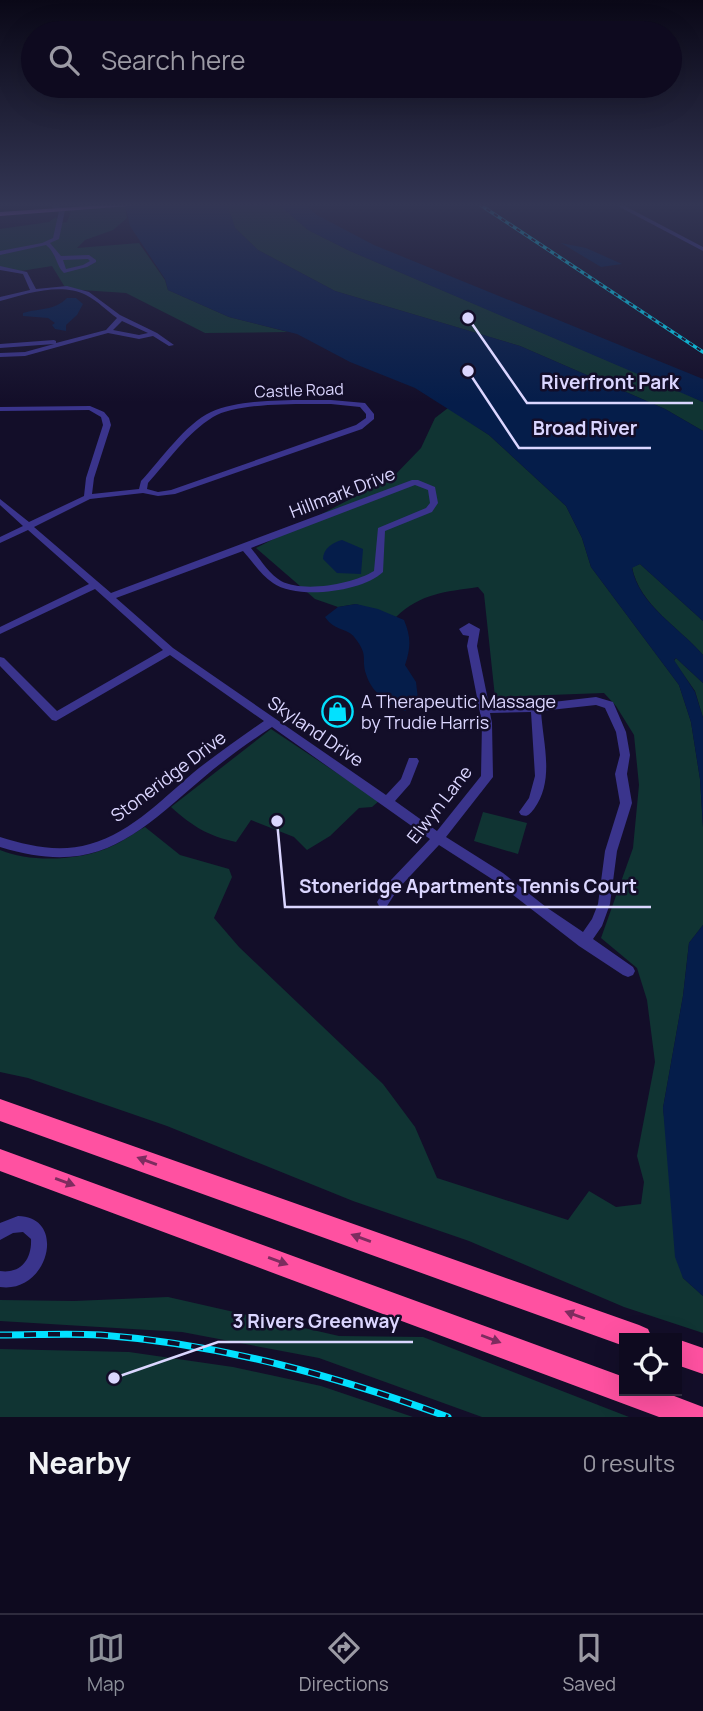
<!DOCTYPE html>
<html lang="en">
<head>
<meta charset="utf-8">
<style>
  body { margin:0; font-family:Manrope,sans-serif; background:#171328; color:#f1f3f6 }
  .controls { position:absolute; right:21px; bottom:21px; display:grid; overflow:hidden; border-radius:0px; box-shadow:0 7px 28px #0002 }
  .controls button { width:63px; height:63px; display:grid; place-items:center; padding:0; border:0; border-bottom:2px solid #2e2b3d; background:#0e0a1f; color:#f1f3f6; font:35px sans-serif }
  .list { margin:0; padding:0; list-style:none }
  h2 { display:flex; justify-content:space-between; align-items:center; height:91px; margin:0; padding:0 28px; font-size:30px }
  h2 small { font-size:23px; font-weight:400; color:#9b9aa4 }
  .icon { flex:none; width:38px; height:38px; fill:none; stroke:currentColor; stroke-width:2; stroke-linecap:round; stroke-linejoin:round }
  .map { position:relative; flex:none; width:703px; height:1417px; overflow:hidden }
  .search { position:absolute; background:#0e0a1f; box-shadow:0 7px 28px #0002; left:21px; right:21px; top:21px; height:77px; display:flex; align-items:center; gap:18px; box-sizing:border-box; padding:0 24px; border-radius:38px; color:#9b9aa4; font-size:26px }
  .sheet { height:196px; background:#0e0a1f }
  nav { display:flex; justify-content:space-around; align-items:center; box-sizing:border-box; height:98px; border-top:2px solid #2e2b3d; background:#0e0a1f; font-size:19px; color:#9b9aa4 }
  nav a { display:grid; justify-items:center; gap:4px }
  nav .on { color:#8c9099 }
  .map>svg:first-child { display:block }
  .green { fill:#103433 }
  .water { fill:#051d4a }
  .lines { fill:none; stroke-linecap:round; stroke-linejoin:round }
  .minor { fill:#3a348c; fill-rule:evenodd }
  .major { fill:#c65dff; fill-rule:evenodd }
  .highway { fill:#ff51a1; fill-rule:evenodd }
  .rail-far1-casing { stroke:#02e1ff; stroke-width:3.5 }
  .rail-casing { stroke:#02e1ff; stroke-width:7 }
  .rail-far1 { stroke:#130e29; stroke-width:2; stroke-dasharray:4.5; stroke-linecap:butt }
  .rail { stroke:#130e29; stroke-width:4.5; stroke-dasharray:12; stroke-linecap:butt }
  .oneway { fill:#7d2c5f }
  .labels { text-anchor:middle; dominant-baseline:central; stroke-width:5; stroke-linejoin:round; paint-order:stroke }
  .far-street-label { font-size:16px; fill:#dbd6ff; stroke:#130e29 }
  .street-label { font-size:18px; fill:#dbd6ff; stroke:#130e29 }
  .poi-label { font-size:18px; fill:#dbd6ff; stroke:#130e29; text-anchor:start }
  .leader { fill:none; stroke:#dbd6ff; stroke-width:2.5 }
  .callout-dot { fill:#dbd6ff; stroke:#130e29; stroke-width:2.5 }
  .callout-label { font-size:19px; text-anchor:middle; font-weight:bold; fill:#dbd6ff; stroke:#130e29; stroke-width:5; stroke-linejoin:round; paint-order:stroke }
</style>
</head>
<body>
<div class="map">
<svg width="703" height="1417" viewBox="0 0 703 1417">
  <rect width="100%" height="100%" fill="#130e29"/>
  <path class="green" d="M227,204H278L308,230L350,251L684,393L703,402V431L665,409L520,346L335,291L258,250L235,228Z
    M125,206L127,218L113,230L85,240L77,248L139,243L165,280L168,290L229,317L288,332L205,333L126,293L66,289L52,266L21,271L0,268V229L49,222L56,217L61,223L67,222L72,209Z
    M448,408L489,435L566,506L582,538L591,567L679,685L691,722L700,779L703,827V925L689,943L683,996L663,1108L683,1278L703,1296V1333L624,1307L469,1241L353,1201L167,1126L28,1078L0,1072V850C31,863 81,861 112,846C124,841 134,833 145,827L180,855L229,869L232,877L214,918L239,947L383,1084L415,1127L437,1178L568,1220L589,1191L616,1207L641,1204L644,1182L637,1156L655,1062L647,1000L637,968L601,938L633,848L639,785L634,735L616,706L604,693L495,697L484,594L478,587C445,592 421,593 396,617L356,604L338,607L315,599L256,548L393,477L421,448L435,418Z
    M640,564L703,621V655C680,628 639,605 632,567Z
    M676,658L703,683V718L695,691L674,661Z
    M271,729L379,801L372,807L359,808L330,836L307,850L294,837L251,820L236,842C208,836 192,826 171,807Z
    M483,812L527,823L518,854L474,841Z
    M168,1297L339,1336L423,1337L629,1417H482L319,1358L182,1332L0,1321V1300L74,1301Z
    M0,1349L129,1352L233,1367L321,1386L413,1417H0Z"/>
  <path class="water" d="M125,204H227L235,228L258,250L335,291L520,346L665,409L703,431V621L640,564L632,568C639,605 680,628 703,655V683L676,658L674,660L695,692L703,718V827L700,779L691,722L679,685L591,567L582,538L566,506L489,435L415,388L350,362L297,334L229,317L168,290L165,279L130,226Z
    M278,204H304L317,215L374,245L703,379V402L350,251L308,230Z
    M561,243L586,248L622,264L601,267Z
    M67,298H76L83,304L77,315L66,325V331L55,329L52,325L55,323L48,318L23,316V313C39,308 54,311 67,298Z
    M342,540L363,549L361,574L337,573L323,559C323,549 333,542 342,540Z
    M356,604L378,609L404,620C411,637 411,647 405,665L416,682L418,699L405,711C388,702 372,694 366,674C361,658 369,656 355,638C347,627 335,632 325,617L338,607Z
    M703,925V1296L683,1278L675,1257L663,1108L683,996L689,943Z"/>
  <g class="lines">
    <path class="minor" d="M48,204H55L65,210L59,239L50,243L61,256L89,255L96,260V262L87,267L64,273C56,266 57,254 46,245L0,255V251L42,243L53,238L59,211ZM88,259L90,261L83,265L66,269L63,260Z
      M614,204H621L703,247V251Z
      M0,266L27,272L36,289L67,286L89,292L120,315L157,333L174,345L169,346L153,336L139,339L108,333L25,356L0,357V353L25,352L54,344L0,348V344L54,340L56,341V343L106,330L117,318C107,311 98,301 86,295C60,282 26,294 0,301V297L30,290L23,274L0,270ZM122,321L148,333L139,335L113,330Z
      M331,400L365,403L374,414V419L362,429L175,494L158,496L143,493L90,499L34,527L111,593L412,480H418L435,487L438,503L432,512L385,531L383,572C362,592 297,600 273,583C261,575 253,562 243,551L116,598L173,648L386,795L401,779L409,758H417L419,761L410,784L395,801L437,831L481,776L482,723L467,646L469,636L463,635L459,629L469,623L480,629L477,646L489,705L536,704L596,697L613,702L626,732L630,755L627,774L632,803L617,851L610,904L602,926L593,939L633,967L635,971L633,975L628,977L623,975L579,946L495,881L439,845L398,889L387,906L383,907L379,906L377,902L390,881L430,839L272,727C248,743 225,759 203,778C134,837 97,877 0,847V837C29,846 59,853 90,844C133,832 165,796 199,768C220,752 242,736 264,721L170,655L56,721L52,720L0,666V657L4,658L57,711L163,650L95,589L0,634V627L89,584L28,530L0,543V537L23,526L0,505V499L29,522L84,496L86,478L103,425L101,417L89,410L0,411V407L90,406L104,412L109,418L111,425L94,478L92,494L139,489L141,481C161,460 185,424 211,412C241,398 298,400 331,400ZM331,404L360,407L366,414V418L356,425L171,490L158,492L147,489L148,483C168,461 187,433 213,417C237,402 302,404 331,404ZM415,485L428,490L430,503L426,508L378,528L374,571C353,584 304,593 281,581C269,574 260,559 251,548ZM596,705L605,708L616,732L620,755L615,774L620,803L605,851L598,904L592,919L583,932L546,907L503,873L446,837L493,777L492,723L490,713L531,712L535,776L529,798L519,812L521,815C528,817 529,815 534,809C555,780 543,744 541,711Z
      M18,1216C68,1217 48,1294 0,1287V1271C21,1274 32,1259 31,1239L23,1232L13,1233L0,1240V1223Z"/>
    <path class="major" d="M119,204H154L0,216V212Z"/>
    <path class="highway" d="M0,1099L639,1325L648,1329L652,1338H624V1346L0,1121Z
      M0,1149L624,1377V1391H661L703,1407V1417H659L0,1171Z
      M677,1339L703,1348V1374L677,1365Z"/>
    <defs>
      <path id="rail-far1" d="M479,204L703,352"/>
      <path id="rail" d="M0,1335C34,1335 68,1333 101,1335C221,1344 336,1376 448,1417"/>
    </defs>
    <use href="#rail-far1" class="rail-far1-casing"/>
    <use href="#rail" class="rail-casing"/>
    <use href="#rail-far1" class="rail-far1"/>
    <use href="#rail" class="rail"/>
  </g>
  <defs><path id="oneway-solid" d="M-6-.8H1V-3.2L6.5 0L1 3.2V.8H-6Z" transform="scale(1.75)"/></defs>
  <g class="oneway">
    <use href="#oneway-solid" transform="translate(147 1161) rotate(-160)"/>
    <use href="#oneway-solid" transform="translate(65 1182) rotate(20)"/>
    <use href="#oneway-solid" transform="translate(361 1238) rotate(-160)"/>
    <use href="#oneway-solid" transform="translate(278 1261) rotate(20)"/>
    <use href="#oneway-solid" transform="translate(575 1315) rotate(-160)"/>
    <use href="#oneway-solid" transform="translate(491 1339) rotate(21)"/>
  </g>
  <linearGradient id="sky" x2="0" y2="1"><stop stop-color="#0a0817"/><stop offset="0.51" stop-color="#333654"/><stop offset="1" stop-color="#333654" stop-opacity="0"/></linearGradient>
  <rect width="703" height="402" fill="url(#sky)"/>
  <defs>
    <symbol id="shop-ring" viewBox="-11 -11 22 22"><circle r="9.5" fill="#130e29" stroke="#02e1ff" stroke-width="1.5"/><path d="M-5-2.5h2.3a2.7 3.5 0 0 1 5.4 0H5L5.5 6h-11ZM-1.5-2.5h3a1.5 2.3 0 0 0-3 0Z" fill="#02e1ff"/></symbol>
  </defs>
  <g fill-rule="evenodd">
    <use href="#shop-ring" x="320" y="694" width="35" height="35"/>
  </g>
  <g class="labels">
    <g class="far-street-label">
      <text transform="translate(299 390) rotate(-2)">Castle Road</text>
    </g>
    <g class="street-label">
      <text transform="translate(342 492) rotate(-21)">Hillmark Drive</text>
      <text transform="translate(316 731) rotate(34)">Skyland Drive</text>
      <text transform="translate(168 776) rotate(-37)">Stoneridge Drive</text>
      <text transform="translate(439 804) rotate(-52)">Elwyn Lane</text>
    </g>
    <g class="poi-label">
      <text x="361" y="701">A Therapeutic Massage<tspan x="361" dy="21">by Trudie Harris</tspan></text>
    </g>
  </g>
  <path class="leader" d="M468 318L527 403H693M468 371L519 448H651M277 821L285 907H651M114 1378L218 1342H413"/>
  <g class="callout-dot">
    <circle cx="468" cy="318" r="7"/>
    <circle cx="468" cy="371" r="7"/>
    <circle cx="277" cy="821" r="7"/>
    <circle cx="114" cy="1378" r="7"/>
  </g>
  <g class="callout-label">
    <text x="610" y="389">Riverfront Park</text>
    <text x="585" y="435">Broad River</text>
    <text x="468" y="893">Stoneridge Apartments Tennis Court</text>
    <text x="316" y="1328">3 Rivers Greenway</text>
  </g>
</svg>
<div class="controls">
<button><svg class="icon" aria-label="locate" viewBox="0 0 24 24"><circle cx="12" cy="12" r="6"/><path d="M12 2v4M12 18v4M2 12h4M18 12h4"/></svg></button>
</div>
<div class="search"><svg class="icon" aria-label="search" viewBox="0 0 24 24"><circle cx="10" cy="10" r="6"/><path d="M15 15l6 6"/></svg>Search here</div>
</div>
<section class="sheet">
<h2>Nearby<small>0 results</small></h2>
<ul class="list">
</ul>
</section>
<nav>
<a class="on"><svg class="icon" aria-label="map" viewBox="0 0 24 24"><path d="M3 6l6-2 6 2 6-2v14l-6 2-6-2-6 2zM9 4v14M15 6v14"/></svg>Map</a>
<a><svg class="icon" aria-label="directions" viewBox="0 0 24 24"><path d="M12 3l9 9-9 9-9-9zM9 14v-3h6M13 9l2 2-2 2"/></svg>Directions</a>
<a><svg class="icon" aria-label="saved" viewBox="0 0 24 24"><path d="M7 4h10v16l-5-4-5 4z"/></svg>Saved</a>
</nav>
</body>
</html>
